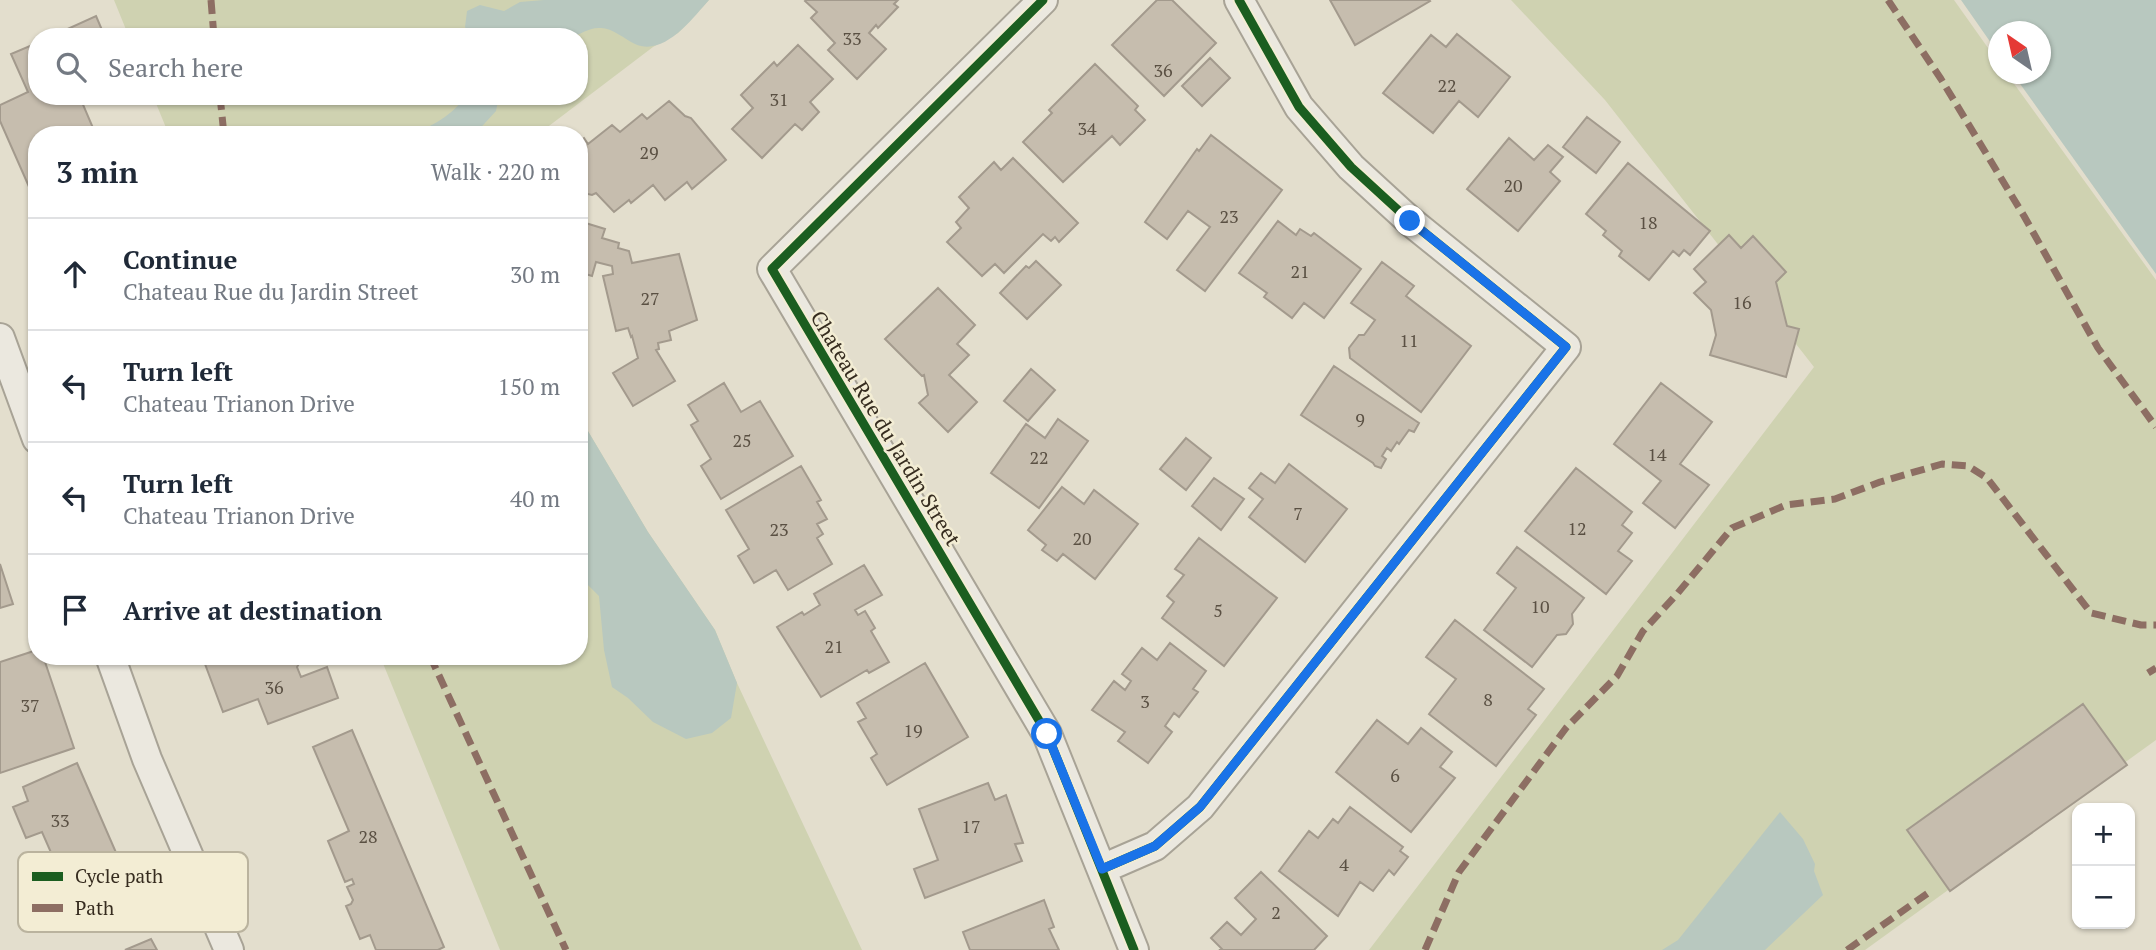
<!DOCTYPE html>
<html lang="en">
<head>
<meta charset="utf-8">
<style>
  body { margin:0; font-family:"PT Serif",serif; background:#f6f6f7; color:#1f2937 }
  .controls { position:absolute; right:21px; bottom:21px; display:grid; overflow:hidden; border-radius:14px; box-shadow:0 2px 5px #0004 }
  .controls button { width:63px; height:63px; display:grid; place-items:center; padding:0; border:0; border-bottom:2px solid #e0e1e3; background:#fff; color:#1f2937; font:35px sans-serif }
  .compass { position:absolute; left:1988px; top:21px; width:63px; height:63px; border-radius:50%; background:#fff; box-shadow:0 2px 5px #0004; rotate:326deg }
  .stop { position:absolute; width:21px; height:21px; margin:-16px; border:5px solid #1a73e8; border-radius:50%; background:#fff }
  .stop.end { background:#1a73e8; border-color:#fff; box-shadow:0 2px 7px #0008 }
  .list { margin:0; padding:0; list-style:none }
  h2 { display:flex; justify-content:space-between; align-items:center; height:91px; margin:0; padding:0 28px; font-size:30px }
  h2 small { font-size:23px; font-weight:400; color:#747a83 }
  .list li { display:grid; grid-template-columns:46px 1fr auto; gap:21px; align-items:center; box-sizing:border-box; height:112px; padding:0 28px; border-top:2px solid #e0e1e3 }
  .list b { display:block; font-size:26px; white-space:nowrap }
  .list p { margin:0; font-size:23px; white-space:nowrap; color:#747a83 }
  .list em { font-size:23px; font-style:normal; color:#747a83 }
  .icon { flex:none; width:38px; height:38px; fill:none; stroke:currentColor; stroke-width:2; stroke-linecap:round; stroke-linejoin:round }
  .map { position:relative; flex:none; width:2156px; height:950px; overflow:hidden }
  .search { position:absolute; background:#fff; box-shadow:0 2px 5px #0004; left:28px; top:28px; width:560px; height:77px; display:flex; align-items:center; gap:18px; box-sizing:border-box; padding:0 24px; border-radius:28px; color:#747a83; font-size:26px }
  .panel { position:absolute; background:#fff; box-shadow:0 2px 5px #0004; left:28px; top:126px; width:560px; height:539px; border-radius:28px }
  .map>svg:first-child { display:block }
  .green { fill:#cfd2b1 }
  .water { fill:#b8c8bf }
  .building { fill:#c6bdae; stroke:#a39a8d; stroke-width:2 }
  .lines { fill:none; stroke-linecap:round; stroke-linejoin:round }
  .minor-casing { stroke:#a8a396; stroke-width:32 }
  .minor { stroke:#ebe8df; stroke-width:28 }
  .quiet { stroke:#8d6e63; stroke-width:7; stroke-dasharray:14 7; stroke-linecap:butt }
  .cycleway-casing { stroke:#f3edd4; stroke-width:13 }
  .cycleway { stroke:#1b5e20; stroke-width:9 }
  .route { stroke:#1a73e8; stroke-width:9 }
  .labels { text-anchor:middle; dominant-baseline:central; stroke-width:5; stroke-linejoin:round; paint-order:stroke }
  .number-label { font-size:18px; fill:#5a5043 }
  .street-label { font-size:21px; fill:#362c1f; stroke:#f3edd4 }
  .key { fill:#f3edd4; stroke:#bab39e; stroke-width:2 }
  .key-label { font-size:19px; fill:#362c1f }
</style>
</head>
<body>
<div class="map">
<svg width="2156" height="950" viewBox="0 0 2156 950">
  <rect width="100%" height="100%" fill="#e3decd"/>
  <path class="green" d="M114,0H709L678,33L653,47L537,135H169L153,96H579V37H129Z
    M1511,0H1954L1998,62V74H2007L2156,280V740L1865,950H1369L1814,367L1605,100Z
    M579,416L648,532L715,630L737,683L862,950H500L380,656H579Z"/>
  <path class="water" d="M544,0H709C692,19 664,57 635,44C625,39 612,28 601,28C588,27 581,35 570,37C554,40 537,35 522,31L517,37H472L465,27L467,11L480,5L504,11L520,2Z
    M1961,0H2156V274L2013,74H2040V32H1998V53Z
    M466,96H499L496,111L474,135H411C434,125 451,116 466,96Z
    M579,416L648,532L715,630L737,683L731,718L712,733L686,739L653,722L628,698L612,687L604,650L599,596L584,581L579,573Z
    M1780,812L1803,839L1815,864L1814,871L1823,895L1765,950H1662L1678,940Z"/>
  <path class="building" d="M806,0H898L894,4L898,7L878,28L876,25L869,33L886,49L857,79L828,50L835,43L811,18L817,12L805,1Z
    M1157,0H1172L1216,43L1164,96L1112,45Z
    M1330,0H1429L1430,1L1355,45Z
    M96,16L105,37H50Z
    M1457,34L1510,77L1478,117L1459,101L1433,133L1383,93L1431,35L1446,47Z
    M37,43V96H88L81,100L96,135H37V187L30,189L0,121V105L28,92L11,54Z
    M798,45L833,79L810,102L819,112L802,130L795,124L762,158L732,129L753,108L741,95L774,62L777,66Z
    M1210,58L1230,78L1202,106L1182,86Z
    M1095,64L1138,106L1135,110L1145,120L1120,145L1112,136L1063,182L1023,142L1052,113L1049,110Z
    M669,101L685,116L691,118L726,160L692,189L687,182L665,200L653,185L631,203L629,200L614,212L596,193L592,195L579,192V141L584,138L588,144L612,125L620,132L642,114L647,119Z
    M1587,117L1620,142L1596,173L1563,147Z
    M1211,135L1282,190L1205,291L1177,270L1210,227L1188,211L1167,239L1145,222L1197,149L1199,151Z
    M1509,138L1534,160L1548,145L1563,157L1550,172L1560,181L1518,231L1467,189Z
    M1013,158L1078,223L1059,242L1055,237L1051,241L1043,234L1004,273L995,264L982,276L947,242L961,228L956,222L969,208L959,197L994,162L1001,170Z
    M1628,163L1710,231L1690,255L1684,250L1679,256L1673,251L1649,280L1619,256L1622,251L1603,235L1606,231L1586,214Z
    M579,221L605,229L602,238L619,243L618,248L629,251L632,263L679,254L697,320L669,331L671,340L658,343L659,349L656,350L675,381L633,406L613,373L638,358L632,336L631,337L628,328L616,331L603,276L613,274L612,266L596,262L592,276L579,272Z
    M1278,221L1296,235L1300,229L1311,236L1314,233L1361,269L1324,318L1304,303L1292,318L1264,297L1267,293L1239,273Z
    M1729,235L1741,248L1753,236L1786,272L1776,282L1787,326L1799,329L1786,377L1710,355L1716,335L1711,310L1694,293L1706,282L1694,269Z
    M1036,261L1061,285L1027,319L1000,293L1026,266L1029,268Z
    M1382,262L1414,286L1406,296L1471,346L1421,412L1350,358L1349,348L1359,335H1364L1375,320L1351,303Z
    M938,288L975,325L957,344L969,355L949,375L977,402L948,432L919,403L928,395L924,375L922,376L885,339Z
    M1334,366L1419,423L1414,432L1409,430L1399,444L1397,442L1391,451L1387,448L1382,456L1386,459L1381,468L1375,466L1373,463L1301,415Z
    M1031,369L1055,390L1028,421L1004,401Z
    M724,383L741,412L760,401L793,456L721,499L701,466L711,459L691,425L698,421L688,405Z
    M1661,383L1712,422L1680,464L1709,485L1675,528L1643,503L1661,481L1614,444Z
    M1058,419L1088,441L1039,508L991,473L1026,424L1045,438Z
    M1186,438L1211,458L1186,490L1160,469Z
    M1289,464L1347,509L1305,562L1249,517L1263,499L1249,488L1261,473L1275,483Z
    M801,466L821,500L817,502L827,519L817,524L823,534L817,538L832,564L788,590L776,570L754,583L738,556L749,549L726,510Z
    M1576,468L1632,512L1622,525L1632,533L1618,551L1632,561L1606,594L1525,531Z
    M1214,478L1244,499L1221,530L1192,506Z
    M1062,487L1084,504L1094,490L1138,524L1095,579L1063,554L1057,561L1042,550L1046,545L1028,530Z
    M1199,538L1277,598L1224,666L1162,618L1174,602L1167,596L1184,575L1175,569Z
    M1517,547L1584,598L1572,614L1573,624L1566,634L1557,635L1532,667L1484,630L1516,588L1497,573Z
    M0,564L13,604L0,608Z
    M864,565L882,595L855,610L858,615L865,611L875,628L871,631L889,662L869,673L867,670L821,697L777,627L802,612L804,615L820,605L814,594Z
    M1455,620L1544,689L1528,709L1536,715L1496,766L1429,714L1456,679L1426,657Z
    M1170,643L1206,671L1193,689L1198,692L1179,717L1174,713L1165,726L1172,732L1148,763L1118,741L1125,732L1092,710L1114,681L1125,690L1131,681L1122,674L1142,648L1157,660Z
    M37,650V656H43L74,748L0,773V662Z
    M202,656H297L300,662L297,667L301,677L327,667L338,698L268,724L258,699L223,712Z
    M925,663L968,737L887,785L871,758L877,754L858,722L866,718L857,703Z
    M2083,704L2127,765L1950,891L1907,830Z
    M1377,720L1408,744L1421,728L1452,752L1440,767L1455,778L1411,832L1336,772Z
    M352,730L444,947L438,950H376L370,935L360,939L346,906L351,904L353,900L347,887L354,884L352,879L345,882L328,841L349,831L313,747Z
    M77,763L121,864L67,888L64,883L54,888L50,877L60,873L42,832L26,838L13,807L28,801L23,787Z
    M988,783L995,800L1006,795L1023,843L1015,844L1022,861L925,898L914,869L938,860L919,809Z
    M1350,807L1403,847L1400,851L1408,857L1394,875L1389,870L1373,891L1360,882L1338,916L1279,871L1309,831L1318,838L1333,819L1338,823Z
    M1261,872L1327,936L1314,950H1219L1222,949L1211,938L1227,922L1241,935L1256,919L1235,898Z
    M1044,900L1054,927L1049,929L1059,950H970L963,932Z
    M151,939L157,950H125Z"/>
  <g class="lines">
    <defs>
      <path id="minor" d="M1043,0L772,269L1047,734L1134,950
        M0,338L37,439
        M110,656L147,759L229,950
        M1102,869L1155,846L1200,807L1566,347L1410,221L1351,167L1299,107L1239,0"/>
    </defs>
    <use href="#minor" class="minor-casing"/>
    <use href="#minor" class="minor"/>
    <path class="quiet" d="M211,0L214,37
      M1888,0L1941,79L2024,216L2098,348L2156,427
      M220,96L224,135
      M430,656L566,950
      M2148,673L2156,668
      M1425,950L1459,872L1566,728L1617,676L1643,631L1677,594L1732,528L1786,505L1835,499L1880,482L1942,464L1968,466L1987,478L2091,613L2141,625H2156
      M1847,950L1931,891"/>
    <defs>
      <path id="cycleway" d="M1043,0L772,269L1047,734L1134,950
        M1102,869L1155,846L1200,807L1566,347L1410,221L1351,167L1299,107L1239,0"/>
    </defs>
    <use href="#cycleway" class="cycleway-casing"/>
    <use href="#cycleway" class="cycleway"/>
  </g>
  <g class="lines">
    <path class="route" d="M1047,734L1102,869L1155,846L1200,807L1566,347L1410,221"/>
  </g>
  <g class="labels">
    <g class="number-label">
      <text x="852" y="38">33</text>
      <text x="1163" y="70">36</text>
      <text x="1447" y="85">22</text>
      <text x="779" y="99">31</text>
      <text x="1087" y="128">34</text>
      <text x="649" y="152">29</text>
      <text x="1513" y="185">20</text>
      <text x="1229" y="216">23</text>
      <text x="1648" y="222">18</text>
      <text x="1300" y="271">21</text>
      <text x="650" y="298">27</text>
      <text x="1742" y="302">16</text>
      <text x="1409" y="340">11</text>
      <text x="1360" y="419">9</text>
      <text x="742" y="440">25</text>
      <text x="1657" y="454">14</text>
      <text x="1039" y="457">22</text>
      <text x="1298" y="513">7</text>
      <text x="1577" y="528">12</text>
      <text x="779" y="529">23</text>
      <text x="1082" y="538">20</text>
      <text x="1540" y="606">10</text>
      <text x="1218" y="610">5</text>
      <text x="834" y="646">21</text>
      <text x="274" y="687">36</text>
      <text x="1488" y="699">8</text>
      <text x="1145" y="701">3</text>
      <text x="30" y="705">37</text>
      <text x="913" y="730">19</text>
      <text x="1395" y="775">6</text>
      <text x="60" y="820">33</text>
      <text x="971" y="826">17</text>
      <text x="368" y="836">28</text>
      <text x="1344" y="864">4</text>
      <text x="1276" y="912">2</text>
    </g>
    <g class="street-label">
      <text transform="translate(886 428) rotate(59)">Chateau Rue du Jardin Street</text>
    </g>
  </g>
  <rect x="18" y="852" width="230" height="80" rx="10" class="key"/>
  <rect x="32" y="872" width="31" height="9" fill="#1b5e20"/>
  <rect x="32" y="904" width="31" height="8" fill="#8d6e63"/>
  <g class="key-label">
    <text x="75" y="883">Cycle path</text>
    <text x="75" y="915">Path</text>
  </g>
</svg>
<div class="controls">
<button>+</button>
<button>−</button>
</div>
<svg class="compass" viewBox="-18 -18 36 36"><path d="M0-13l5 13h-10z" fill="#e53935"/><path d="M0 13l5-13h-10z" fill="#747a83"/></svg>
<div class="stop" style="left:1047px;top:734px"></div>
<div class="stop end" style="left:1410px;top:221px"></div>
<div class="search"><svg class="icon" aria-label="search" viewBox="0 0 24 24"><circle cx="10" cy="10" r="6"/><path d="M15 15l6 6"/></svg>Search here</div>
<section class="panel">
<h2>3 min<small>Walk · 220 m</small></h2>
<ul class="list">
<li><svg class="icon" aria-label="ahead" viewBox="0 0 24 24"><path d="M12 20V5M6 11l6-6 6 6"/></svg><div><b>Continue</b><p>Chateau Rue du Jardin Street</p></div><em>30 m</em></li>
<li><svg class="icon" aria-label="left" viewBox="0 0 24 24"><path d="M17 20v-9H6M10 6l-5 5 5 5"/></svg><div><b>Turn left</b><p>Chateau Trianon Drive</p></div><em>150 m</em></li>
<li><svg class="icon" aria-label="left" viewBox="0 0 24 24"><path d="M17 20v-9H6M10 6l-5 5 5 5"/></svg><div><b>Turn left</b><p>Chateau Trianon Drive</p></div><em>40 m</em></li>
<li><svg class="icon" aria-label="arrive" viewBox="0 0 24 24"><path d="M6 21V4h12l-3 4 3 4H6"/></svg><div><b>Arrive at destination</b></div></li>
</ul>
</section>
</div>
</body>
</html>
